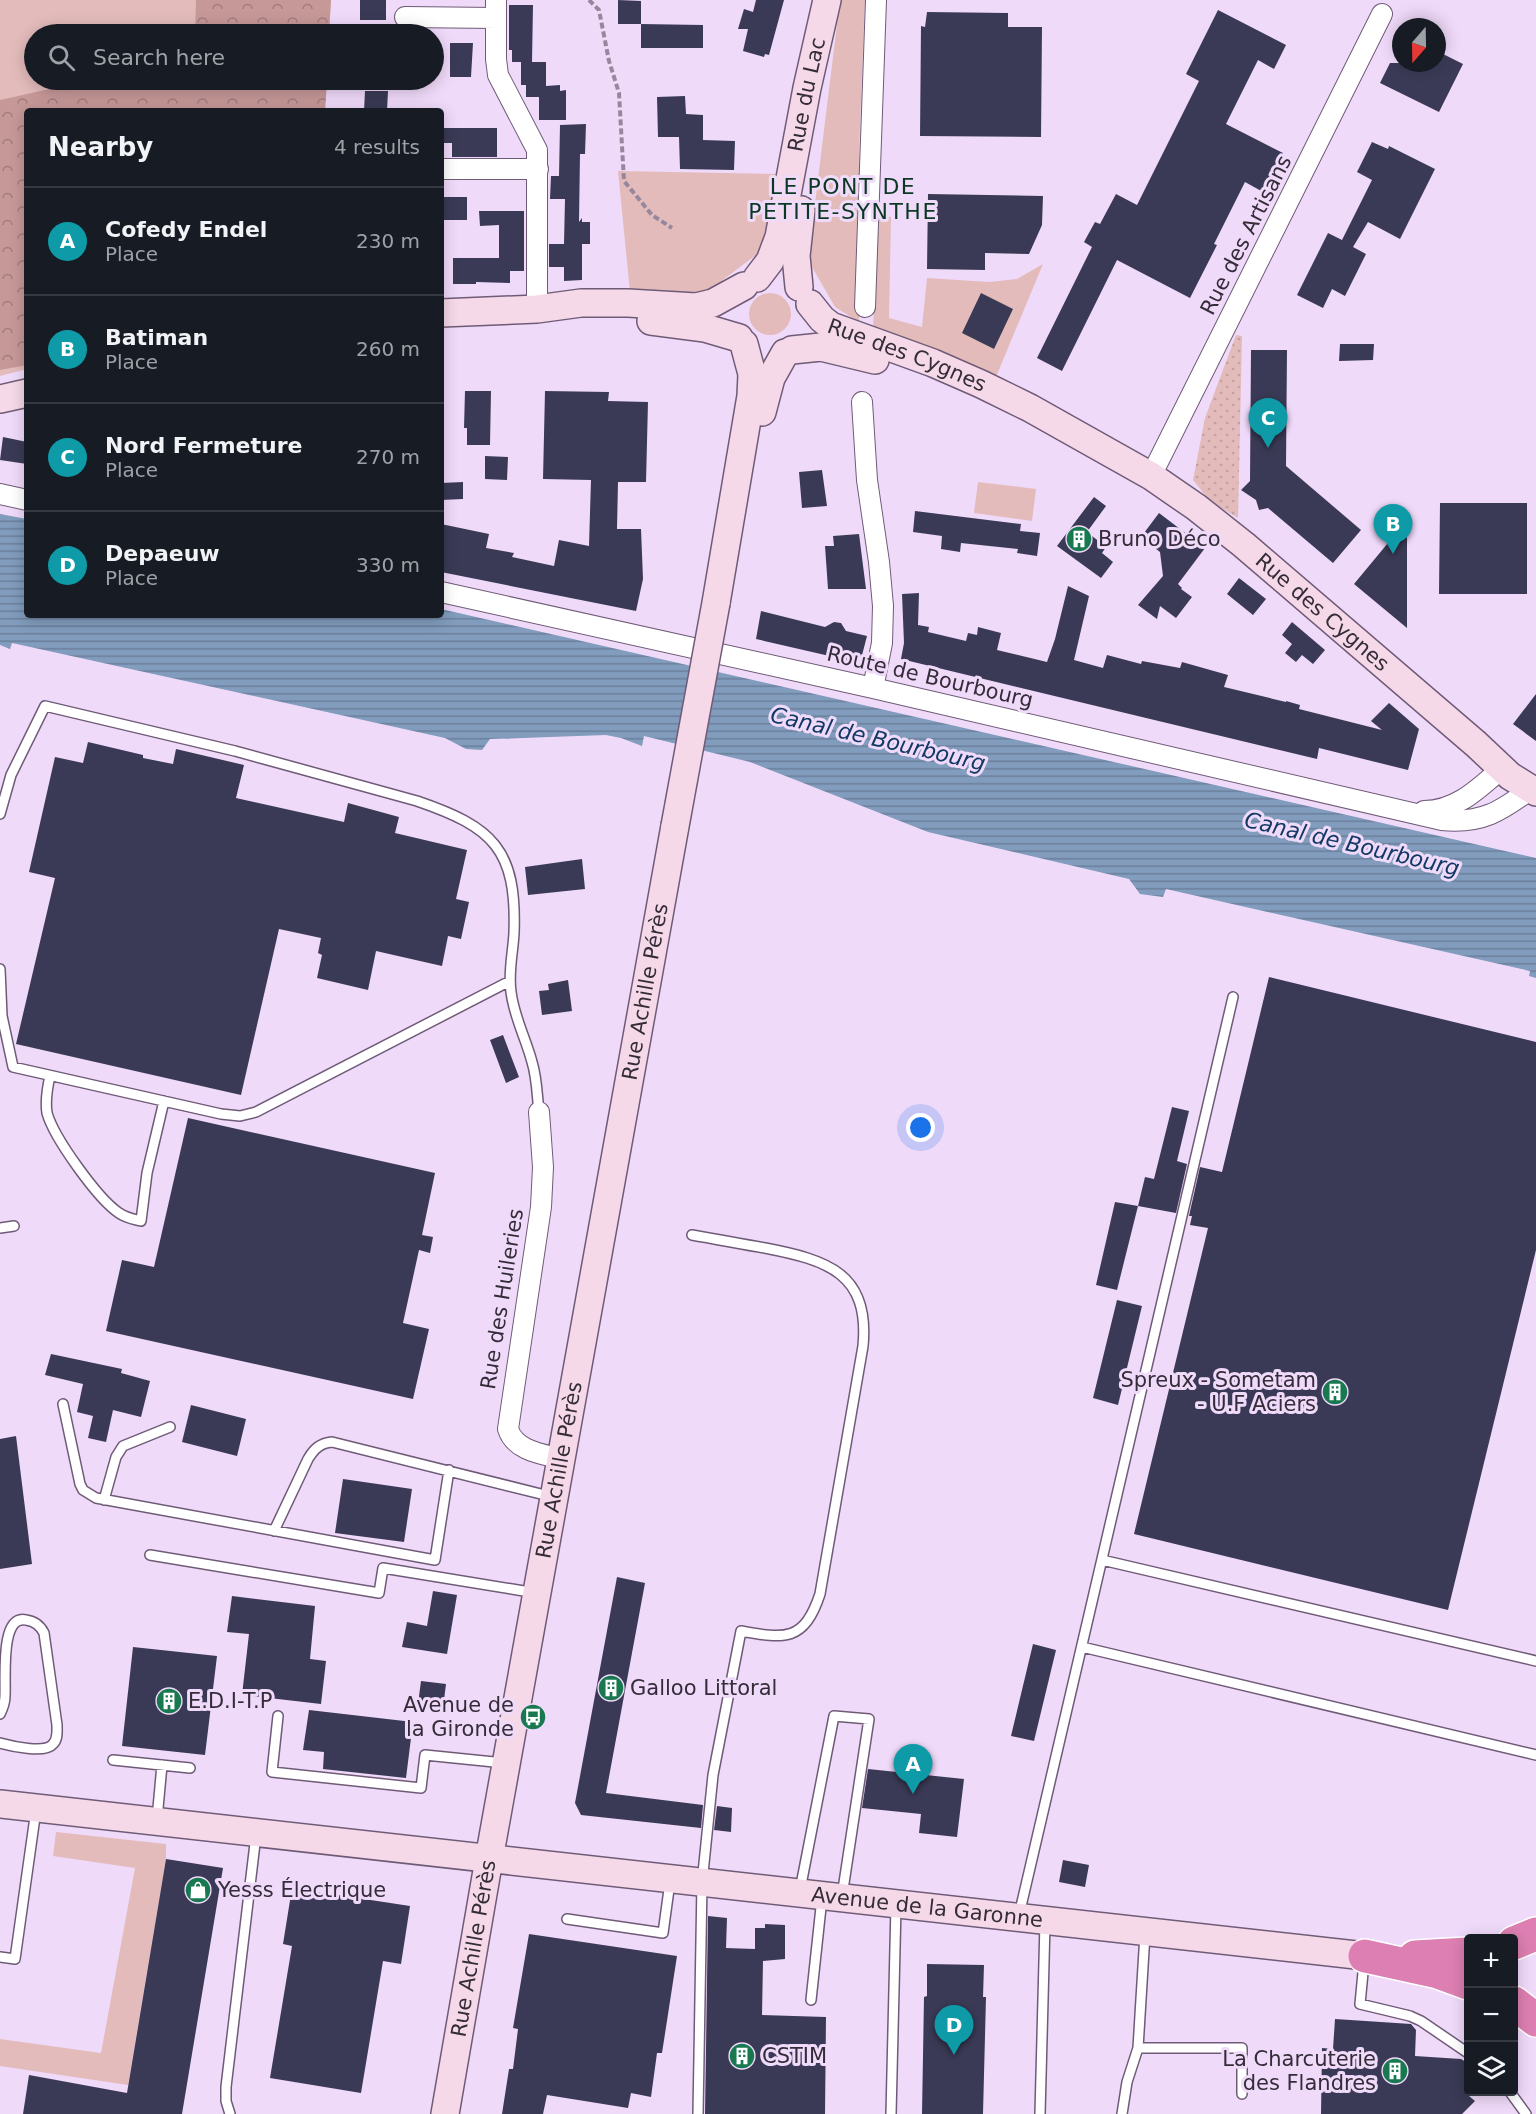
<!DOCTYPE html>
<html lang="en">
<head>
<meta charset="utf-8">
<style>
  body { margin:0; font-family:"DejaVu Sans",sans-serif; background:#242831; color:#f1f3f6 }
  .controls { position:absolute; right:18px; bottom:18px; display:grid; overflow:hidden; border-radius:6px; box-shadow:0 3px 15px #0003 }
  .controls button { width:54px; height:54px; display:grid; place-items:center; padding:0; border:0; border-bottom:2px solid #363941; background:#171b24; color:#f1f3f6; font:30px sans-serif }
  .compass { position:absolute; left:1392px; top:18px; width:54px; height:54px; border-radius:50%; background:#171b24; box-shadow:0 3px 15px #0003; rotate:200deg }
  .you { position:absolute; left:921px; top:1128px; width:21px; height:21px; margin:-15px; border:4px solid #fff; border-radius:50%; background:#1a73e8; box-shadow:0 0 0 9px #1a73e833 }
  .badge { display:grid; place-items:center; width:39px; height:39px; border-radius:50%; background:#1a73e8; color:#fff; font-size:20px; font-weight:700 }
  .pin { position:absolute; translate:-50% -50px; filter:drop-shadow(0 2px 3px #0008) }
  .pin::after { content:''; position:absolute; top:32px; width:21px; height:18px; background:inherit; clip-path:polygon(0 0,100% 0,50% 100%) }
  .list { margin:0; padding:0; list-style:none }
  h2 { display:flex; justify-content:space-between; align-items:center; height:78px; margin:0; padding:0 24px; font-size:26px }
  h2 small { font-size:20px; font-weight:400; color:#9ea1a6 }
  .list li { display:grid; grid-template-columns:39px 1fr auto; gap:18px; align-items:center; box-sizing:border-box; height:108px; padding:0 24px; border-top:2px solid #363941 }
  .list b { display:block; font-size:22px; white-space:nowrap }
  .list p { margin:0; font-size:20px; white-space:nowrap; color:#9ea1a6 }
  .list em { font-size:20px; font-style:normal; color:#9ea1a6 }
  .icon { flex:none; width:33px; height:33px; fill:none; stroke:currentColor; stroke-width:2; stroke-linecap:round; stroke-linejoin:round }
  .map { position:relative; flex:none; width:1536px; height:2114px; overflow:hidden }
  .search { position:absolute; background:#171b24; box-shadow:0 3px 15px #0003; left:24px; top:24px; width:420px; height:66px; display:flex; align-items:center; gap:15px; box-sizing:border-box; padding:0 21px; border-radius:33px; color:#9ea1a6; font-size:22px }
  .panel { position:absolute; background:#171b24; box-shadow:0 3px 15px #0003; left:24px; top:108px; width:420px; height:510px; border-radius:6px }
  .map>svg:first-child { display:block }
  .grass { fill:#e3bbbb }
  .forest { fill:url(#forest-crowns) }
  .garden { fill:url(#garden-dots) }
  .water { fill:url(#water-rules) }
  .building { fill:#3b3a56 }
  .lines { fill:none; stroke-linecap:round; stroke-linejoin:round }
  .lane-casing { stroke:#6f5b77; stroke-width:12 }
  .street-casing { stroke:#6f5b77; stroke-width:22 }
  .secondary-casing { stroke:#6f5b77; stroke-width:30 }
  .highway-casing { stroke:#fff; stroke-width:36 }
  .path { stroke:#96879d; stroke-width:4; stroke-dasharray:6 3; stroke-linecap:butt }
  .lane { stroke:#fff; stroke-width:9 }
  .street { stroke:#fff; stroke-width:20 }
  .secondary { stroke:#f5d9e8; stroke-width:27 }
  .highway { stroke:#dd7fb2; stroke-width:33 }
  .secondary-bridge-casing { stroke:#6f5b77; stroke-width:30; stroke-linecap:butt }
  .secondary-bridge { stroke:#f5d9e8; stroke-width:27 }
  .labels { text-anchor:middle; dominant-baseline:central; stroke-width:6; stroke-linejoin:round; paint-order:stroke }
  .street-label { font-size:21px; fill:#342c38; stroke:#f0dafa }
  .poi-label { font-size:21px; fill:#342c38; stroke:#f0dafa; text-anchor:start }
  .neighbourhood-label { font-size:22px; letter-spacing:1.5px; fill:#0b3723; stroke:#f0dafa }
  .water-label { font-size:22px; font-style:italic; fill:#113964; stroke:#f0dafa }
</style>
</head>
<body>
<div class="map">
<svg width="1536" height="2114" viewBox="0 0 1536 2114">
  <defs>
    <pattern id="forest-crowns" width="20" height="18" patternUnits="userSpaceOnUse" patternTransform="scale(1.5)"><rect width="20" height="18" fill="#c79898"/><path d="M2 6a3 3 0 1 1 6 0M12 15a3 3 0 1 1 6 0" fill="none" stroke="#a27c7d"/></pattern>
    <pattern id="garden-dots" width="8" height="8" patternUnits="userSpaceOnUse" patternTransform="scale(1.5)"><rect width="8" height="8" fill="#e3bbbb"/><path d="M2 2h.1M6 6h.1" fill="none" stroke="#c3a1a2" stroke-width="1.8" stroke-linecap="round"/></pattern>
    <pattern id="water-rules" width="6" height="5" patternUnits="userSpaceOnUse" patternTransform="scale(1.5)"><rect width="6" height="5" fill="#819cbd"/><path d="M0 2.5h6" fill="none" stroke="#6a7f9b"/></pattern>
  </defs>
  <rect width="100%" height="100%" fill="#f0dafa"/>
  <path class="grass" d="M0,0H331L329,34H34V80H327L325,111H27V369L0,376Z
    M840,0H865L859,150V322L835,307L808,260Z
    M618,171L777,174L768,236L756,255L716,285L693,296L630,292Z
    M879,216L891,217L889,318L922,327L927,278L989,282L1017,279L1043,264L996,377L873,327Z
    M749 314a21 21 0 1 1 42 0a21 21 0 1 1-42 0Z
    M978,482L1036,489L1032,521L974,513Z
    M56,1832L166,1844V1859L128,2085L0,2066V2039L101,2053L135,1868L53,1856Z"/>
  <path class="forest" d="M196,0H331L329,34H195Z
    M90,80H327L325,111H27V365L0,370V100Z"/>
  <path class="garden" d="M1236,335L1242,336L1238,518L1210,501L1193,480L1205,418Z"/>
  <path class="water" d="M0,514L27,519V615H441V609L1536,858V978L1529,976L1530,971L1166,889L1163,897L1140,894L1129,879L928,832L750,762L644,736L642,746L621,738L606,735L490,739L482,750L466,749L445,738L12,643L10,649L0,645Z"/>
  <path class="building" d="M360,0H386V20H360Z
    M618,0L641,1V24H618Z
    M756,0H784L769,55L765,54L764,57L743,51L748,29H738L744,9L753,12Z
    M509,5H533L532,62H512V50H509Z
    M1218,10L1286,45L1274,69L1258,60L1226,124L1283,153L1263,192L1245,182L1214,244L1217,245L1190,298L1117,260L1062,371L1037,358L1092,247L1084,242L1095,222L1100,224L1116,194L1137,205L1199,81L1186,74Z
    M927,12L1008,13V27H1042L1041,137L920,136L921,26L925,27Z
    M641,24L703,25V48H641Z
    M450,43H473L471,77H450Z
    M1437,51L1463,64L1439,112L1380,83L1390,63H1437Z
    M521,62H546V86L560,85V91L566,90V120H539V97H526V85H521Z
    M365,91H388L387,111H364Z
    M685,96L686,114L703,115V140L735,141L734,170L680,169L679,137H658L657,97Z
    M586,124L585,154H580L579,222L582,218V222H590V244H582V280L564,281V267H549V244H564L565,199H550L551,176H559L560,125Z
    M441,128H497V157H452V143H441Z
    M1372,142L1388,149L1389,146L1435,169L1400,239L1368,222L1353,247L1366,254L1345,296L1332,289L1323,308L1297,295L1328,233L1342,240L1372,180L1357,172Z
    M928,194L1043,196L1042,225L1029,254L985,253V270L927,269Z
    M444,197H467V220H444Z
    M479,211H524V271H510V283L476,282V284H453V258H499V225L480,226Z
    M981,293L1013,309L994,349L962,333Z
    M1340,344H1374L1373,360L1339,361Z
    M1251,350H1287L1286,466L1361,530L1333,563L1268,508L1259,510L1256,500L1241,490L1250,481Z
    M465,391H491L490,445H467V428H464Z
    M545,391L609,392L608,401L648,402L646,482H618L617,529H641L643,579L636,611L441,572V524L489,534L486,548L514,553L512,557L554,566L559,540L589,546L591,480L543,479Z
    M3,437L27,442V464L0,460Z
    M485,456L508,457L507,480L485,479Z
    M822,470L827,506L802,508L799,472Z
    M463,482V499L441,500V483Z
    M1094,497L1106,506L1087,532L1106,547L1102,553L1113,562L1101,578L1057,546Z
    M1440,503H1527V594H1439Z
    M915,511L1021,524L1020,531L1040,533L1037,556L1017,553L1018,549L961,543L960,552L941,549L942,536L913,532Z
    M1159,513L1205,548L1178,584L1182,588L1181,589L1192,597L1176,618L1160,606L1157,619L1138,605L1163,576L1160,552L1141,537Z
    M1407,520V628L1354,584Z
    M859,534L866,589H828L825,546H834L833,536Z
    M1239,578L1266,599L1253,615L1227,594Z
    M1068,586L1089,596L1074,660L1103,668L1107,655L1141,664L1142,661L1180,668L1182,662L1228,675L1224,687L1286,702V701L1300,705L1299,709L1382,730L1371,721L1389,703L1419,729L1408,770L1319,748L1317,759L901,659L904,643L902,594L919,593L918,625L929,627L928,632L966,641L968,633L977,635L978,627L1001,633L997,650L1047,662L1055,639Z
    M761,611L825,627L834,622L841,623L846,631L867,636L860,663L756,639Z
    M1292,622L1325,650L1313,664L1302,655L1296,662L1285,653L1292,644L1282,635Z
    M1536,694V741L1513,724Z
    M88,742L143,755V758L173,764L176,749L244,765L236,798L344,822L348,803L399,817L395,833L467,850L456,899L469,902L461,939L448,936L442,966L376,951L368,990L317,978L322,955L318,953L321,938L279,929L241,1095L16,1044L55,878L29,872L55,757L83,763Z
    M582,859L585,889L528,895L525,867Z
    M1269,977L1536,1042V1250L1448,1610L1134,1534L1208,1228L1190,1225L1192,1216H1189L1200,1167L1222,1172Z
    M568,980L572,1011L542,1015L539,991L549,990L548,984Z
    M503,1035L519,1077L506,1083L490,1040Z
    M1172,1107L1189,1111L1177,1161L1187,1164L1176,1213L1138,1206L1145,1177L1154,1179Z
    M188,1118L435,1173L422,1235L433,1237L430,1253L419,1250L403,1323L429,1329L413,1399L106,1331L122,1260L154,1267Z
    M1115,1202L1138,1206L1117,1290L1096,1285Z
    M1117,1300L1142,1306L1118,1405L1093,1398Z
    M51,1354L122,1369L121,1373L150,1381L141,1417L113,1410L106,1442L88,1438L93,1416L77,1412L83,1384L45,1375Z
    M191,1405L246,1419L237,1456L182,1442Z
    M16,1436L32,1564L0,1569V1439Z
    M343,1479L412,1489L404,1542L335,1533Z
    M617,1577L645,1583L606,1793L703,1805L701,1828L581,1815L575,1803Z
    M433,1591L457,1595L447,1654L402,1647L407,1622L427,1626Z
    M232,1596L315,1606L310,1659L326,1661L321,1704L242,1695L249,1634L227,1632Z
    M1033,1644L1056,1650L1034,1741L1011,1736Z
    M133,1647L217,1656L205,1755L122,1746Z
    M421,1681L446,1684L443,1708L418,1704Z
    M309,1710L413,1722L406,1778L323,1769L324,1752L303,1750Z
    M868,1769L964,1779L957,1837L919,1833L921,1814L862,1808Z
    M717,1806L732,1808L731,1832L714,1830Z
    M166,1859L223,1868L182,2114H23L29,2075L127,2093Z
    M1063,1860L1089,1865L1085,1887L1059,1882Z
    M292,1888L410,1906L401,1964L383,1961L361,2093L270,2078L292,1946L283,1944Z
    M708,1916L727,1918L726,1948L755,1949V1928H765V1924L785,1925V1959L763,1961L762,2015L826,2017L825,2114H705Z
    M529,1934L677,1956L662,2053H657L651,2097L631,2093L628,2108L547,2095L543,2114H502L509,2069H513L518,2029L513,2028Z
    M927,1964L984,1965L983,1997H986L983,2114H922L924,1997L927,1996Z
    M1335,2019L1411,2024L1416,2030L1415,2056L1461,2059L1466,2062L1468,2065L1469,2096L1475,2101L1462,2114H1321L1322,2048L1333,2049Z"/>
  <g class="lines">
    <defs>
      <path id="lane" d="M0,814L11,775L45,706L235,751L417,801C493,827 517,849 514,933C513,953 508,972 511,992C514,1017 526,1039 532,1062C537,1078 537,1095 539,1112
        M0,969L2,1016L13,1067L221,1114L240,1116L256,1112L510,981
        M50,1076C47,1089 45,1100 47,1113C54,1138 98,1199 119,1213C126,1218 133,1219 141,1221L147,1173L164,1101
        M0,1228L14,1226
        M692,1235C716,1239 741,1244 765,1248C827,1260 870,1273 863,1346L820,1594C804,1642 785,1639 741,1631L713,1775L702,1883L698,2114
        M63,1404L80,1484L83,1490L96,1498L435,1560L449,1470
        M104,1500L116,1457L123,1446L170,1427
        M274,1531L308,1459C314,1449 320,1443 332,1442L553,1497
        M150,1555L379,1593L383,1568L536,1593
        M1102,1560L1536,1661
        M1082,1647L1536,1755
        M0,1714C3,1708 5,1702 5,1696C6,1677 0,1614 26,1620C34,1621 40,1625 44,1633L57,1725C57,1732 58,1739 53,1744C45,1754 11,1746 0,1743
        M278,1716L272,1772L421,1788L425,1755L504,1763
        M113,1760L190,1768
        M157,1819L162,1765
        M800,1890L834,1716L869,1719L842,1896
        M1019,1915L1233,997
        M567,1919L663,1933L670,1882
        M0,1957L15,1959L36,1810
        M1364,1962L1360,2004L1410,2016L1421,2021L1468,2053
        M811,2000L822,1898
        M1138,2048H1242V2094
        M1510,2092L1526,2114
        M230,2114L226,2101V2087L256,1835
        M891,2114L896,1906
        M1040,2114L1045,1923
        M1122,2114L1127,2082L1138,2048L1145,1934"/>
      <path id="street" d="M496,0V59L498,75L537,150V309
        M405,17L496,18
        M441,169H538
        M865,307L876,0
        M862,402L867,480L879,562L883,606L882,643L873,688
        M1151,476L1382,14
        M0,494L27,500
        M441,592L873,688L1442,820C1482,824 1501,811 1531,789
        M1424,811C1456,811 1478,789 1501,769
        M539,1112L543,1167L541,1207L508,1429C515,1451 542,1454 562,1459"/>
      <g id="secondary">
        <path id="s1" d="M757,278L770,261L779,237L807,88L827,0"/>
        <path d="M799,287L796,256L801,210"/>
        <path id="s2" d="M810,304L822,319L831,326L933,363L981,384L1030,408L1151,476L1196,507L1244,545L1476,744L1510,776L1536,792"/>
        <path d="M441,313L537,309L581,303H628L696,307L713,303L744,286"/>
        <path d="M651,321L705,328L739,338"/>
        <path d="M792,350L821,347L875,360"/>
        <path d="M0,399L27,393"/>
        <path d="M762,412L771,378L785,353"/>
        <path d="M716,603L751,396L752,374L744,344"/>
        <path id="s3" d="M0,1804L1365,1956"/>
        <path id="s4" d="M445,2114L489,1859L675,826"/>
      </g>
      <path id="highway" d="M1514,1943L1536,1934
        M1365,1956L1438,1972L1468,1983
        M1415,1957L1468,1954
        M1514,2003L1536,2020"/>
    </defs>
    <use href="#lane" class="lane-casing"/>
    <use href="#street" class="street-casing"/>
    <use href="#secondary" class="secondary-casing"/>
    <use href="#highway" class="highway-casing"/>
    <path class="path" d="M589,0L599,10L609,61L619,93L624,181L652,215L672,228"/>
    <use href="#lane" class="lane"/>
    <use href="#street" class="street"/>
    <use href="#secondary" class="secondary"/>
    <use href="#highway" class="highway"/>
    <defs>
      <path id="secondary-bridge" d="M675,826L716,603"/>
    </defs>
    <use href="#secondary-bridge" class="secondary-bridge-casing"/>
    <use href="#secondary-bridge" class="secondary-bridge"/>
  </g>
  <defs>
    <symbol id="building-disc" viewBox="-11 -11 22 22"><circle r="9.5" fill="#18784f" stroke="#f0dafa"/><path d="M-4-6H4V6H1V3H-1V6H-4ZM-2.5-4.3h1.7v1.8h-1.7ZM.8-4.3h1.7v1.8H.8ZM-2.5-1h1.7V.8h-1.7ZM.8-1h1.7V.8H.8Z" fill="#fff"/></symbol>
    <symbol id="bus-disc" viewBox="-11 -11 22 22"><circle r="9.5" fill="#18784f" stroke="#f0dafa"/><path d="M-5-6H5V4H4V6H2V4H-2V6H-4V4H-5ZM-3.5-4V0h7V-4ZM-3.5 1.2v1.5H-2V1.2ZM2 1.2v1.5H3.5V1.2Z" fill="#fff"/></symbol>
    <symbol id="shop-disc" viewBox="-11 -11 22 22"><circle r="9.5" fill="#18784f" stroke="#f0dafa"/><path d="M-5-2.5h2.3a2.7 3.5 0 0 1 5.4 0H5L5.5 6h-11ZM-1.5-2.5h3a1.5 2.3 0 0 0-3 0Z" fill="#fff"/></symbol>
  </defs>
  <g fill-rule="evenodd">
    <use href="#building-disc" x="1064" y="524" width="30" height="30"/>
    <use href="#building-disc" x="1320" y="1377" width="30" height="30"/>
    <use href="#building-disc" x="596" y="1673" width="30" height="30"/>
    <use href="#building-disc" x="154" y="1686" width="30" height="30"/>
    <use href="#bus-disc" x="518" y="1702" width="30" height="30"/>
    <use href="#shop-disc" x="183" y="1875" width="30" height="30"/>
    <use href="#building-disc" x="727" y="2041" width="30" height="30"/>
    <use href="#building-disc" x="1380" y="2056" width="30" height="30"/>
  </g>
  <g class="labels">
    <g class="street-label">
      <text stroke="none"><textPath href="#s1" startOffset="192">Rue du Lac</textPath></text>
      <text transform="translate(1246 235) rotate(-63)">Rue des Artisans</text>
      <text stroke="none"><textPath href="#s2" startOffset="112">Rue des Cygnes</textPath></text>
      <text stroke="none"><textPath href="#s2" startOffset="604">Rue des Cygnes</textPath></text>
      <text transform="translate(930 677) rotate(13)">Route de Bourbourg</text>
      <text stroke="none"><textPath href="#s4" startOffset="1140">Rue Achille Pérès</textPath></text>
      <text transform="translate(502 1299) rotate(-81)">Rue des Huileries</text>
      <text stroke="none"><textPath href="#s4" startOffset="654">Rue Achille Pérès</textPath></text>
      <text stroke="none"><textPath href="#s3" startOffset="933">Avenue de la Garonne</textPath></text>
      <text stroke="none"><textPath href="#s4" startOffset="168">Rue Achille Pérès</textPath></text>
    </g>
    <g class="poi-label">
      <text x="1098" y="539">Bruno Déco</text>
      <text x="1316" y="1380" text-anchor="end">Spreux - Sometam<tspan x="1316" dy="24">- U.F Aciers</tspan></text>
      <text x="630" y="1688">Galloo Littoral</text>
      <text x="188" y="1701">E.D.I-T.P</text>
      <text x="514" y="1705" text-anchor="end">Avenue de<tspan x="514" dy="24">la Gironde</tspan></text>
      <text x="218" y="1890">Yesss Électrique</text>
      <text x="762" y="2056">CSTIM</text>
      <text x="1376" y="2059" text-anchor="end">La Charcuterie<tspan x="1376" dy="24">des Flandres</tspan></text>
    </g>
    <g class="neighbourhood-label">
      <text x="843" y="186">LE PONT DE<tspan x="843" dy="25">PETITE-SYNTHE</tspan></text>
    </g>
    <g class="water-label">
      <text transform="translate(878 739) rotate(13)">Canal de Bourbourg</text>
      <text transform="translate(1352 844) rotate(13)">Canal de Bourbourg</text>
    </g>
  </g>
</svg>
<div class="controls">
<button>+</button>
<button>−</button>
<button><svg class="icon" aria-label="layers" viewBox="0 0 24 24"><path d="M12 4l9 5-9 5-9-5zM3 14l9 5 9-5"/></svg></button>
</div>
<svg class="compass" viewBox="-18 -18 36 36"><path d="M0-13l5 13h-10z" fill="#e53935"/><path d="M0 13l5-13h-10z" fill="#9ea1a6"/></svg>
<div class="you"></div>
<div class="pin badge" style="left:913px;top:1794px;background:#0f9aa8">A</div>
<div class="pin badge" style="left:1393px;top:554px;background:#0f9aa8">B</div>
<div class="pin badge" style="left:1268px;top:448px;background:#0f9aa8">C</div>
<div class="pin badge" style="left:954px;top:2055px;background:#0f9aa8">D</div>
<div class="search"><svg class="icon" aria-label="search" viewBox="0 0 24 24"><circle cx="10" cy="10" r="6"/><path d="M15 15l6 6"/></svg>Search here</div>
<section class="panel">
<h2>Nearby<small>4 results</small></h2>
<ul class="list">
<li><span class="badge" style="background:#0f9aa8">A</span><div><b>Cofedy Endel</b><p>Place</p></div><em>230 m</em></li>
<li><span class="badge" style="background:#0f9aa8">B</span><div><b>Batiman</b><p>Place</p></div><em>260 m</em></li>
<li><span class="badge" style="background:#0f9aa8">C</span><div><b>Nord Fermeture</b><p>Place</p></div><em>270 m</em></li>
<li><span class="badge" style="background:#0f9aa8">D</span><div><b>Depaeuw</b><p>Place</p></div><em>330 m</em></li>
</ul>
</section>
</div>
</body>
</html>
